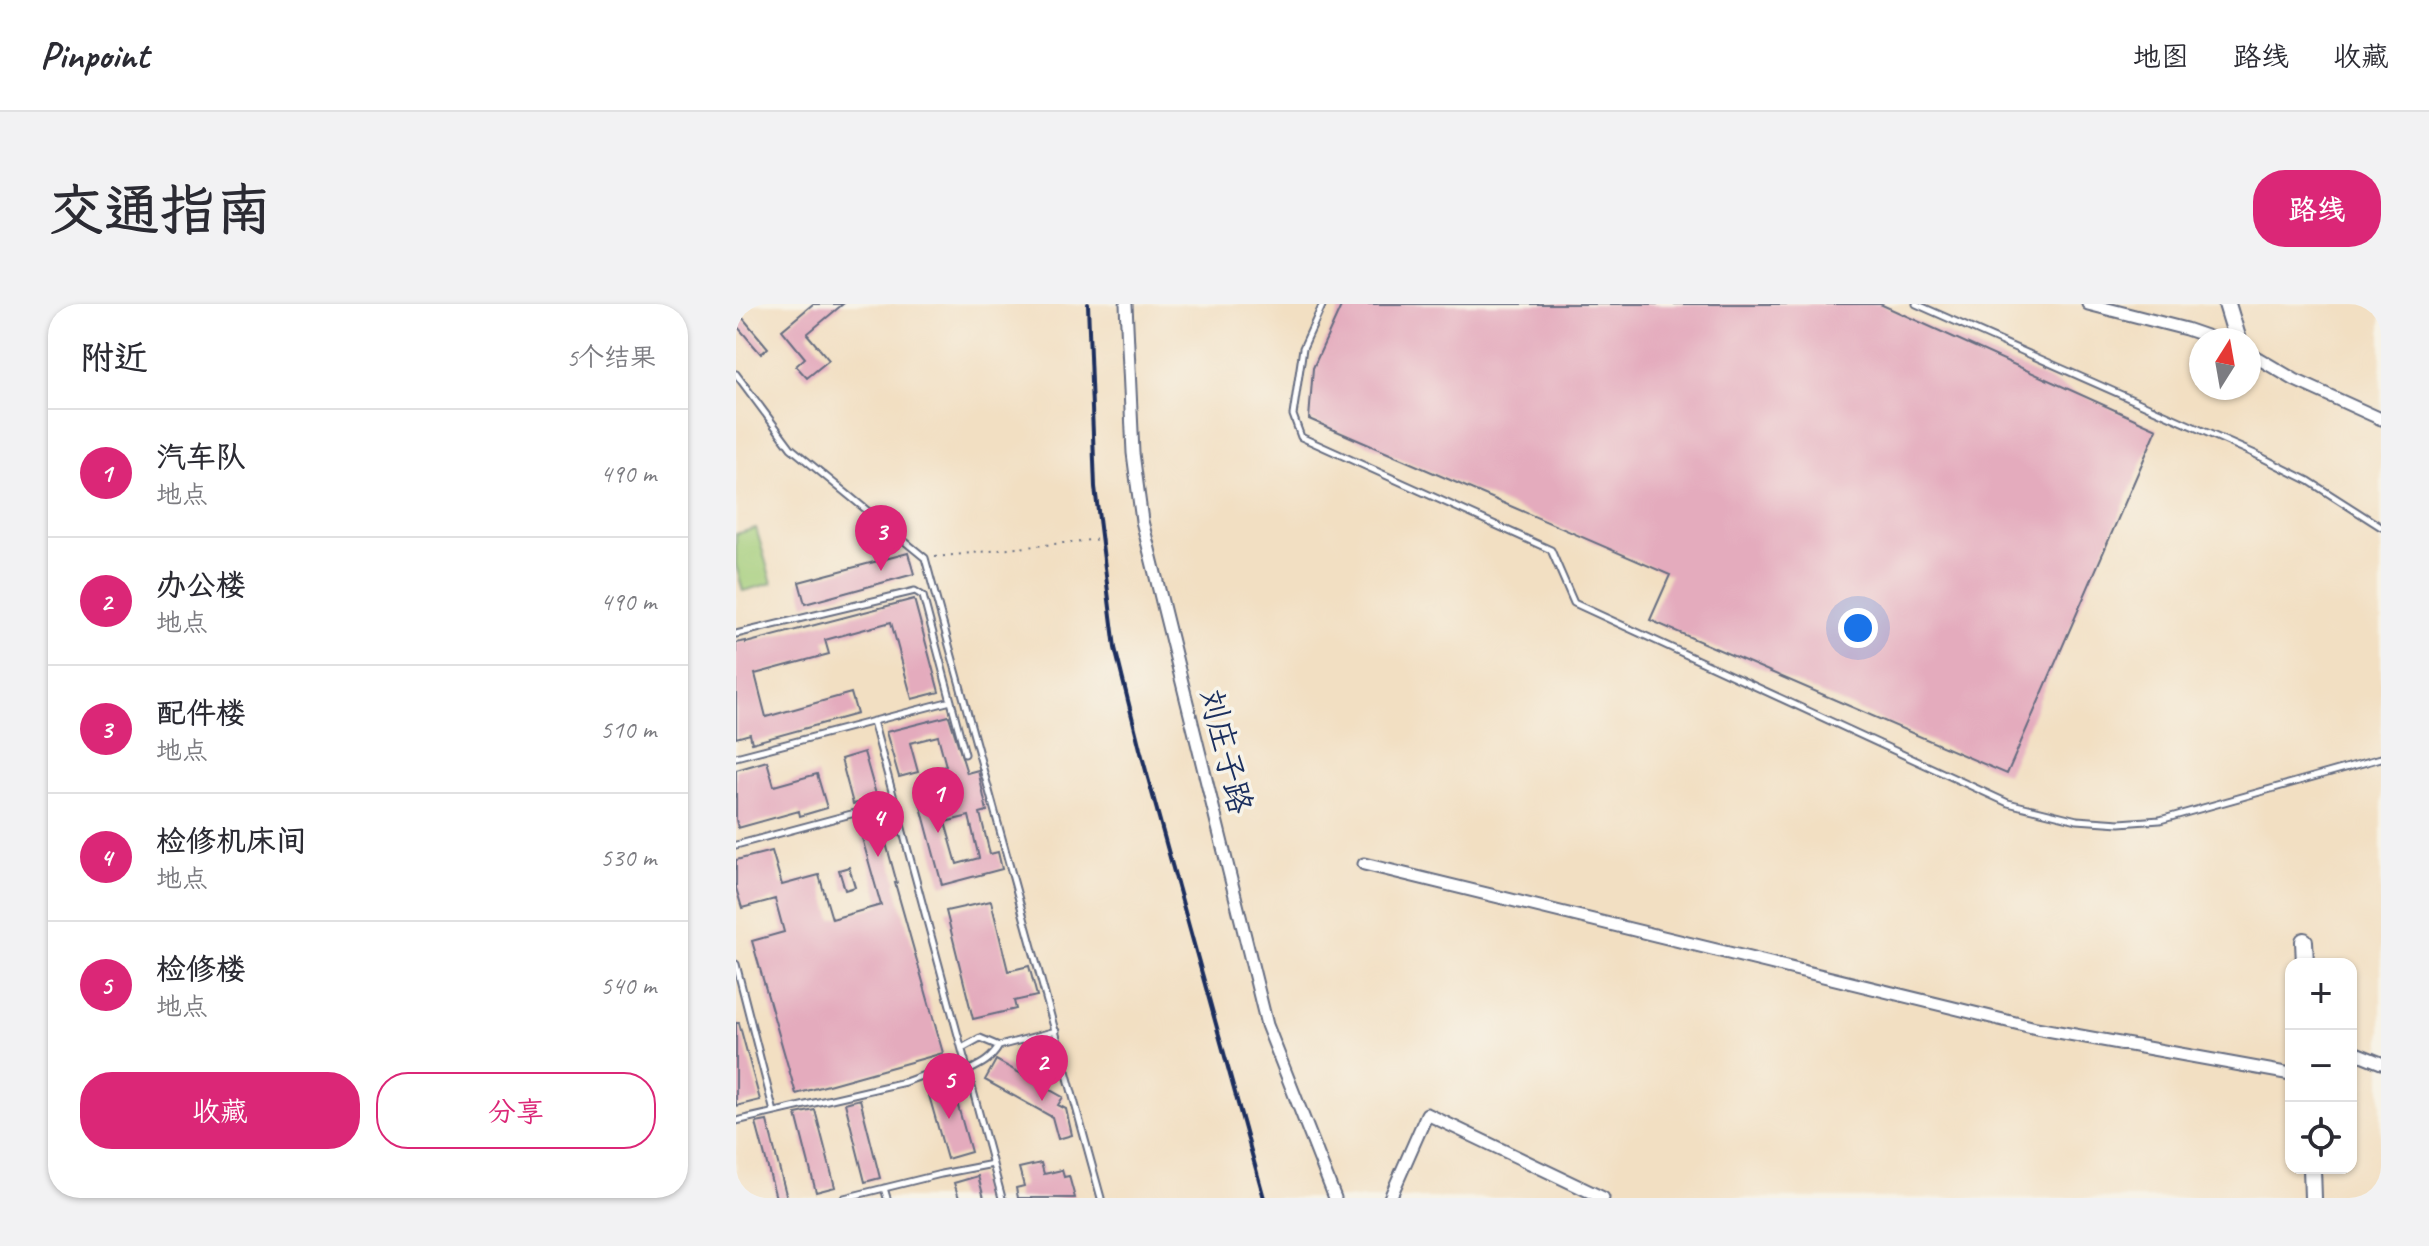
<!DOCTYPE html>
<html lang="zh">
<head>
<meta charset="utf-8">
<style>
  body { margin:0; font-family:Caveat,"LXGW WenKai TC",sans-serif; background:#f2f2f3; color:#2b2b33 }
  .controls { position:absolute; right:24px; bottom:24px; display:grid; overflow:hidden; border-radius:16px; box-shadow:0 2px 6px #0004 }
  .controls button { width:72px; height:72px; display:grid; place-items:center; padding:0; border:0; border-bottom:2px solid #e1e1e2; background:#fff; color:#2b2b33; font:40px sans-serif }
  .compass { position:absolute; left:1453px; top:24px; width:72px; height:72px; border-radius:50%; background:#fff; box-shadow:0 2px 6px #0004; rotate:11deg }
  .you { position:absolute; left:1122px; top:324px; width:28px; height:28px; margin:-20px; border:6px solid #fff; border-radius:50%; background:#1a73e8; box-shadow:0 0 0 12px #1a73e833 }
  .badge { display:grid; place-items:center; width:52px; height:52px; border-radius:50%; background:#db2777; color:#fff; font-size:26px; font-weight:700 }
  .pin { position:absolute; translate:-50% -66px; filter:drop-shadow(0 2px 4px #0008) }
  .pin::after { content:''; position:absolute; top:42px; width:28px; height:24px; background:inherit; clip-path:polygon(0 0,100% 0,50% 100%) }
  .list { margin:0; padding:0; list-style:none }
  h2 { display:flex; justify-content:space-between; align-items:center; height:104px; margin:0; padding:0 32px; font-size:34px }
  h2 small { font-size:26px; font-weight:400; color:#7c7c81 }
  .list li { display:grid; grid-template-columns:52px 1fr auto; gap:24px; align-items:center; box-sizing:border-box; height:128px; padding:0 32px; border-top:2px solid #e1e1e2 }
  .list b { display:block; font-size:30px; white-space:nowrap }
  .list p { margin:0; font-size:26px; white-space:nowrap; color:#7c7c81 }
  .list em { font-size:26px; font-style:normal; color:#7c7c81 }
  .actions { display:flex; gap:16px; padding:24px 32px }
  .actions a { flex:1; padding:18px 0; border:2px solid #db2777; border-radius:32px; text-align:center; font-size:28px; color:#db2777 }
  .actions .main { background:#db2777; color:#fff }
  .icon { flex:none; width:44px; height:44px; fill:none; stroke:currentColor; stroke-width:2; stroke-linecap:round; stroke-linejoin:round }
  .map { position:relative; flex:none; width:1645px; height:894px; overflow:hidden; border-radius:32px }
  header { display:flex; align-items:center; gap:48px; box-sizing:border-box; height:112px; padding:0 40px; background:#fff; border-bottom:2px solid #e1e1e2 }
  header strong { font-size:38px }
  nav { display:flex; gap:44px; margin-inline-start:auto; font-size:28px }
  .intro { display:flex; align-items:center; justify-content:space-between; box-sizing:border-box; height:192px; padding:0 48px }
  h1 { margin:0; font-size:56px }
  .button { padding:20px 36px; border-radius:32px; background:#db2777; color:#fff; font-size:28px; font-weight:700 }
  main { display:flex; gap:48px; padding:0 48px }
  aside { flex:1; background:#fff; border-radius:32px; box-shadow:0 2px 6px #0004 }
  .map>svg:first-child { display:block }
  .green { fill:#a2cc78; stroke:#5e7e6b; stroke-width:2 }
  .building { fill:#e4abbd; fill-rule:evenodd }
  .lines { fill:none; stroke-linecap:round; stroke-linejoin:round }
  .lane-casing { stroke:#666d81; stroke-width:9 }
  .street-casing { stroke:#666d81; stroke-width:15 }
  .secondary-casing { stroke:#666d81; stroke-width:20 }
  .path { stroke:#666d81; stroke-width:2; stroke-dasharray:2 6; stroke-linecap:butt }
  .lane { stroke:#fff; stroke-width:5 }
  .street { stroke:#fff; stroke-width:11 }
  .secondary { stroke:#fff; stroke-width:16 }
  .rail { stroke:#1b2f5e; stroke-width:4 }
  .labels { text-anchor:middle; dominant-baseline:central; stroke-width:7; stroke-linejoin:round; paint-order:stroke }
  .street-label { font-size:32px; fill:#1b2f5e; stroke:#f7f3e8 }
</style>
</head>
<body>
<header>
<strong>Pinpoint</strong>
<nav><a>地图</a><a>路线</a><a>收藏</a></nav>
</header>
<div class="intro"><h1>交通指南</h1><a class="button">路线</a></div>
<main>
<aside>
<h2>附近<small>5个结果</small></h2>
<ul class="list">
<li><span class="badge">1</span><div><b>汽车队</b><p>地点</p></div><em>490 m</em></li>
<li><span class="badge">2</span><div><b>办公楼</b><p>地点</p></div><em>490 m</em></li>
<li><span class="badge">3</span><div><b>配件楼</b><p>地点</p></div><em>510 m</em></li>
<li><span class="badge">4</span><div><b>检修机床间</b><p>地点</p></div><em>530 m</em></li>
<li><span class="badge">5</span><div><b>检修楼</b><p>地点</p></div><em>540 m</em></li>
</ul>
<div class="actions"><a class="main">收藏</a><a>分享</a></div>
</aside>
<div class="map">
<svg width="1645" height="894" viewBox="0 0 1645 894">
  <rect width="100%" height="100%" fill="#f7f3e8"/>
  <filter id="ink" filterUnits="userSpaceOnUse"><feTurbulence type="fractalNoise" baseFrequency=".0125" numOctaves="2"/><feDisplacementMap in="SourceGraphic" scale="16" xChannelSelector="R" yChannelSelector="G"/><feConvolveMatrix kernelMatrix="1 2 1 2 8 2 1 2 1" color-interpolation-filters="sRGB"/></filter>
  <filter id="wash" filterUnits="userSpaceOnUse"><feTurbulence type="fractalNoise" baseFrequency=".006" numOctaves="4" result="noise"/><feDisplacementMap in="SourceGraphic" scale="32" xChannelSelector="R" yChannelSelector="G"/><feGaussianBlur stdDeviation="1.8" result="paint"/><feColorMatrix in="noise" values="0 0 0 0 0 0 0 0 0 0 0 0 0 0 0 0 0 1.4 0 .05"/><feComposite in="paint" operator="in"/></filter>
  <g filter="url(#wash)">
    <rect width="100%" height="100%" fill="#f2dfc2"/>
    <path class="green" d="M20,224L36,279L7,287L0,261V230Z"/>
    <g id="blocks">
      <path class="building" d="M77,0H107L71,30L93,56L71,74L60,62L69,54L46,26Z
        M606,0H1144L1421,125L1271,470L914,316L934,271L573,115L577,64Z
        M0,6L32,44L25,50L0,21Z
        M172,249L178,270L69,300L63,278Z
        M178,295L203,388L176,395L155,318L89,336L93,350L19,370L30,413L115,389L121,410L16,439L14,430L0,434V339L10,337V339Z
        M213,412L231,469L242,466L251,507L244,509L254,550L262,548L266,565L206,581L184,499L198,495L190,467L210,462L202,432L174,439L182,468L163,473L150,428ZM233,512L243,554L221,560L209,518Z
        M128,448L141,494L117,500L105,455Z
        M31,457L38,482L81,470L91,504L64,512L63,507L2,524L0,516V466Z
        M145,521L161,579H159L207,749L60,790L16,637L48,628L39,595L6,604L0,584V556L36,547L46,581L83,571L96,615L145,601L124,527Z
        M113,563L119,583L109,586L103,566Z
        M255,597L272,667L293,662L301,692L278,697L280,705L237,715L210,607Z
        M0,719H3L24,796L0,802Z
        M260,756L327,793L322,801L330,805L336,831L322,835L316,813L249,776Z
        M214,774L235,848L211,855L190,781Z
        M124,795L144,874L129,878L109,799Z
        M79,806L99,883L80,888L60,810Z
        M31,817L51,894H40L20,819Z
        M305,859L308,870L326,866L328,873L333,872L339,894H282L280,884L288,882L283,864Z
        M242,872L248,894H223L218,879Z"/>
    </g>
  </g>
  <g filter="url(#ink)">
    <use href="#blocks" fill-opacity="0" stroke="#666d81" stroke-width="2"/>
    <g class="lines">
      <defs>
        <path id="lane" d="M587,0L567,44L557,111L565,133L815,246L838,299L1272,499L1341,516L1384,519L1424,516L1645,454
          M1180,0L1517,149L1573,177L1645,223
          M0,70L55,144L189,254L365,894
          M0,330L179,287L187,292L229,450
          M137,417L266,894
          M0,453L215,397
          M0,541L160,498
          M0,660L38,808
          M226,744L244,734L263,742L320,727
          M232,767C246,760 256,755 263,742
          M0,817L169,778L229,756
          M148,884L151,894
          M108,894L205,870L257,860"/>
        <path id="street" d="M390,0L397,149L406,217L531,721L599,894
          M1352,0L1450,25L1482,36
          M1513,49L1559,76L1645,115
          M628,560L1300,724L1555,770
          M1615,747L1645,759
          M654,894L691,810L867,894"/>
        <path id="secondary" d="M1491,0L1502,36
          M1568,637L1569,660
          M1576,864L1577,894"/>
      </defs>
      <use href="#lane" class="lane-casing"/>
      <use href="#street" class="street-casing"/>
      <use href="#secondary" class="secondary-casing"/>
      <path class="path" d="M199,253L364,235"/>
      <use href="#lane" class="lane"/>
      <use href="#street" class="street"/>
      <use href="#secondary" class="secondary"/>
      <path class="rail" d="M352,0L359,183L379,344L404,445L528,894"/>
    </g>
  </g>
  <g class="labels">
    <g class="street-label">
      <text transform="translate(490 447) rotate(76)">刘庄子路</text>
    </g>
  </g>
</svg>
<div class="controls">
<button>+</button>
<button>−</button>
<button><svg class="icon" aria-label="locate" viewBox="0 0 24 24"><circle cx="12" cy="12" r="6"/><path d="M12 2v4M12 18v4M2 12h4M18 12h4"/></svg></button>
</div>
<svg class="compass" viewBox="-18 -18 36 36"><path d="M0-13l5 13h-10z" fill="#e53935"/><path d="M0 13l5-13h-10z" fill="#7c7c81"/></svg>
<div class="you"></div>
<div class="pin badge" style="left:202px;top:529px">1</div>
<div class="pin badge" style="left:306px;top:797px">2</div>
<div class="pin badge" style="left:145px;top:267px">3</div>
<div class="pin badge" style="left:142px;top:553px">4</div>
<div class="pin badge" style="left:213px;top:815px">5</div>
</div>
</main>
</body>
</html>
